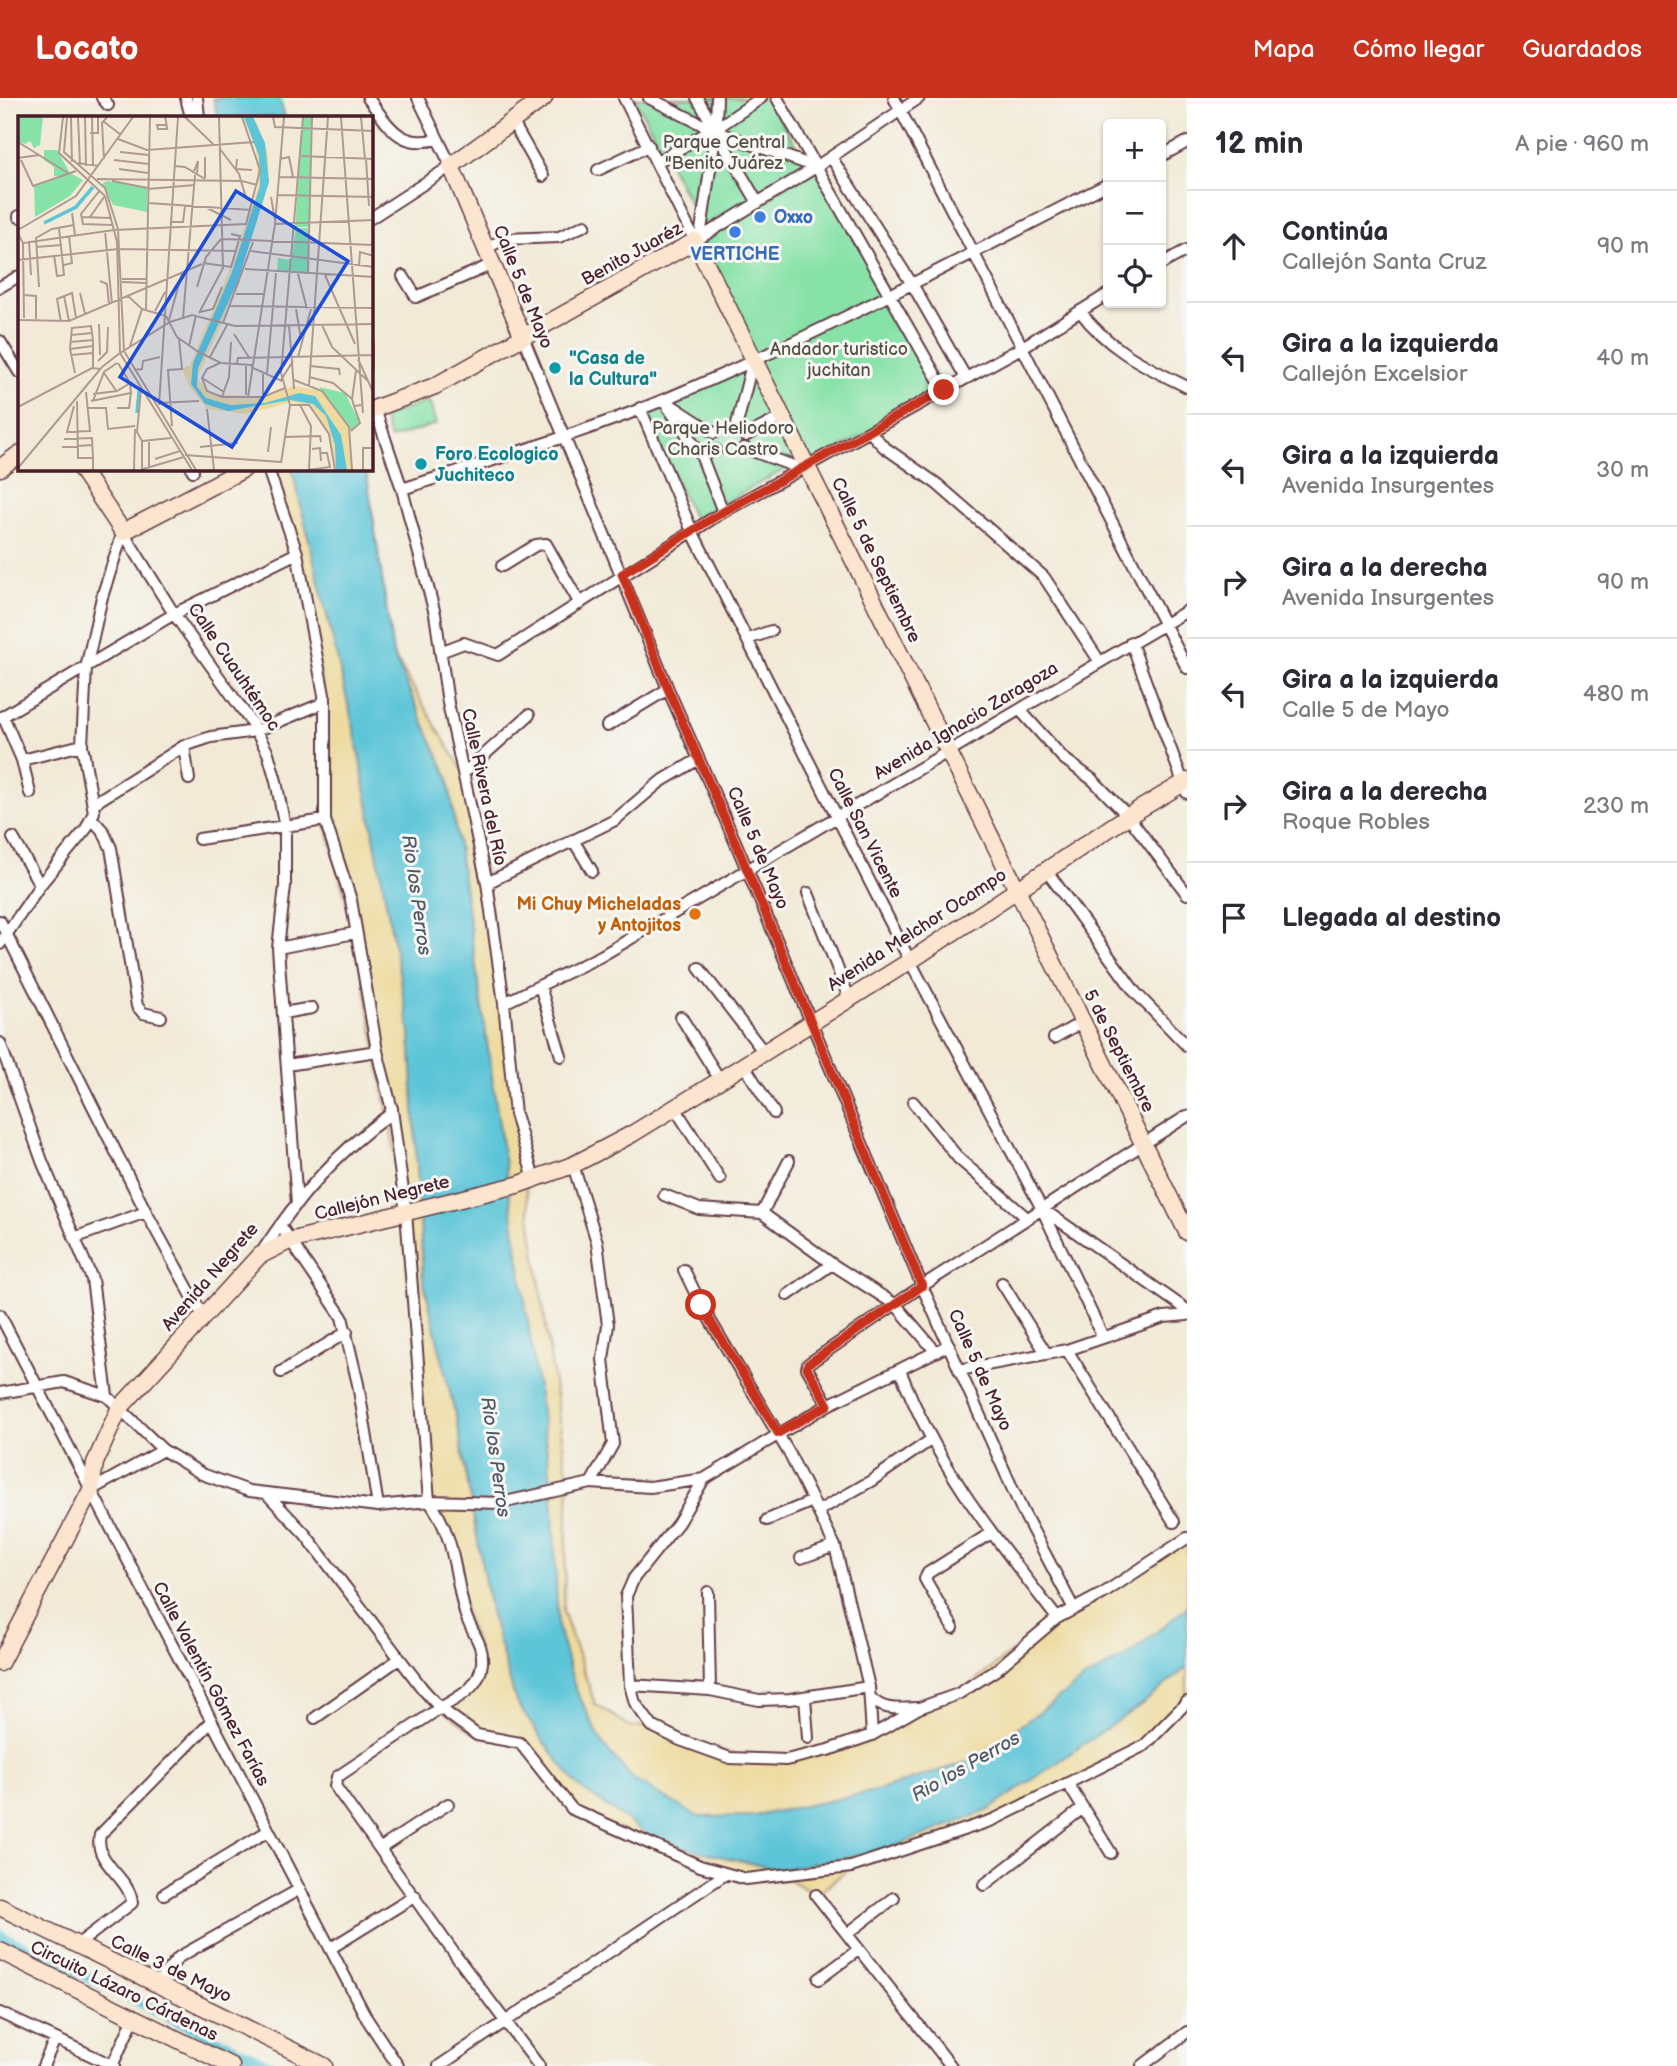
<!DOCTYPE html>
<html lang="es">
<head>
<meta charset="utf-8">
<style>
  body { margin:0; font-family:"Balsamiq Sans",sans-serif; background:#f2f2f3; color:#2b2b33 }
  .controls { position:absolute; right:21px; top:21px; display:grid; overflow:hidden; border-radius:7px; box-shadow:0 2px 5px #0004 }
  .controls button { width:63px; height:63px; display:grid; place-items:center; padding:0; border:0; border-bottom:2px solid #e1e1e2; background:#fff; color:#2b2b33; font:35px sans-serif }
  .stop { position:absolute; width:21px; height:21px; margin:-16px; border:5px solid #c8321e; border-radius:50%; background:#fff }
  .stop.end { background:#c8321e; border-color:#fff; box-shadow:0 2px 7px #0008 }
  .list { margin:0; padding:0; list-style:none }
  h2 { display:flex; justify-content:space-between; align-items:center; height:91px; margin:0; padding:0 28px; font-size:30px }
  h2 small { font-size:23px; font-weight:400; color:#7c7c81 }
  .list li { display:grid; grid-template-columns:46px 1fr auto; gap:21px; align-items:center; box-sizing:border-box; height:112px; padding:0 28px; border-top:2px solid #e1e1e2 }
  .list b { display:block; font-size:26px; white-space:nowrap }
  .list p { margin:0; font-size:23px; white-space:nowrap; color:#7c7c81 }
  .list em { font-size:23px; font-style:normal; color:#7c7c81 }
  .icon { flex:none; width:38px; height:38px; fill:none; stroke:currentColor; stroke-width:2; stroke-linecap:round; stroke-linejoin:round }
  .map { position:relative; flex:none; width:1187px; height:1968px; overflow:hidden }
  header { display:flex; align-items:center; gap:42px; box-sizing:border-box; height:98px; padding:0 35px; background:#c8321e; color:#fff }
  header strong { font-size:33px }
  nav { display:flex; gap:38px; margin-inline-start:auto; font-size:24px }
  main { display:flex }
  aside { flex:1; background:#fff }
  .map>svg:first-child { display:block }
  .green { fill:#87e2a7; stroke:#688069; stroke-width:2 }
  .sand { fill:#eeda9e; stroke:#9c7c64; stroke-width:2 }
  .water { fill:#5cc5d8; stroke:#537282; stroke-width:2 }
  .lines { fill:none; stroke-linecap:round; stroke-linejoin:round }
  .canal { stroke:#5cc5d8; stroke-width:10 }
  .street-casing { stroke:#633d45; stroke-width:14 }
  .secondary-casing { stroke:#633d45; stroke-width:19 }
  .street { stroke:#fff; stroke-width:10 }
  .secondary { stroke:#fce5cf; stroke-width:16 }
  .route { stroke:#c8321e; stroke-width:9 }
  .shop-dot { fill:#3f7fe0; stroke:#f6f6f2; stroke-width:2.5 }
  .culture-dot { fill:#0f9aa8; stroke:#f6f6f2; stroke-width:2.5 }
  .food-dot { fill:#e8710a; stroke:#f6f6f2; stroke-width:2.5 }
  .labels { text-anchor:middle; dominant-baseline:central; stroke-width:6; stroke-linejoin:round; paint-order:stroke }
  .park-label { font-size:18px; fill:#59504a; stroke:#f6f6f2 }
  .shop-label { font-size:18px; font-weight:bold; fill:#366cbe; stroke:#f6f6f2; text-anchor:start }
  .street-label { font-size:18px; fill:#4a1f2b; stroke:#f6f6f2 }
  .culture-label { font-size:18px; font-weight:bold; fill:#0d838f; stroke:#f6f6f2; text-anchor:start }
  .food-label { font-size:18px; font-weight:bold; fill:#c56008; stroke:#f6f6f2; text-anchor:end }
  .water-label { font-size:19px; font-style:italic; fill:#505968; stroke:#f6f6f2 }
  .inset-river { fill:none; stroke:#5cc5d8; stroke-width:3.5 }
  .inset-road { fill:none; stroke:#af9992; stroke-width:2 }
  .view { fill:#1d4ed8; fill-opacity:0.15; stroke:#1d4ed8; stroke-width:3.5 }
  .inset-edge { fill:none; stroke:#4a1f2b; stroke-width:3.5 }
</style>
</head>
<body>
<header>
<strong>Locato</strong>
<nav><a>Mapa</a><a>Cómo llegar</a><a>Guardados</a></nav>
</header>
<main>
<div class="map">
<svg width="1187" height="1968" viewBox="0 0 1187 1968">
  <rect width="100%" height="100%" fill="#f6f6f2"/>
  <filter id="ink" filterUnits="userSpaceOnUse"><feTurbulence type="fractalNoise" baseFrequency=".0143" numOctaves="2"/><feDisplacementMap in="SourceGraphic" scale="14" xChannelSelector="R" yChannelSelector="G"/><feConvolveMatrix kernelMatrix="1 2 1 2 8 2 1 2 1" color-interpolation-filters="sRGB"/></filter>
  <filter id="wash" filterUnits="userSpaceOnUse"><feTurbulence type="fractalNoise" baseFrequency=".00686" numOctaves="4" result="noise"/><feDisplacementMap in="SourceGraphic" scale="28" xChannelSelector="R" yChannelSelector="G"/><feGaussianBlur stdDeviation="1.57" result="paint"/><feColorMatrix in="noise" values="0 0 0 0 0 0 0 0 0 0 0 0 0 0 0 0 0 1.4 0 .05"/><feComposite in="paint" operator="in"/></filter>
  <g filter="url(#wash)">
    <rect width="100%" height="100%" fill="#f2ead7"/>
    <path class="green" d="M635,0H767L809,68L702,129Z
      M816,69L944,292L809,368L800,363L694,421L642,311L753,263L695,143Z
      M429,303L436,326L390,341L383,319Z"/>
    <path class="sand" d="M268,371H366L393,556L464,675L487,785L524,1052L525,1084L569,1389L563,1513L595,1606L631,1629L652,1628L680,1642L754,1662L828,1652L958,1596L1057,1520L1187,1440V1604L1145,1647L993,1722L851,1769L816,1797L782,1777H724L572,1711L521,1646L477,1637L440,1610L470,1593L482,1567L466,1517L450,1442L429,1403L406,1115L355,835L325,722V602L297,455Z"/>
    <path class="water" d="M213,0H279L285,19H218Z
      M292,371H366L393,556L448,679L552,1387L558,1530L575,1590L603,1647L634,1682L699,1719L755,1718L876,1693L973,1662L1086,1580L1127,1558L1187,1509V1569L1145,1604L987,1713L885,1752L779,1772L656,1743L578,1688L543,1643L516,1604L490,1513L457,1324L423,1181L410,934L355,635Z"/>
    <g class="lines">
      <path class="canal" d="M0,1837L272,1968"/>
    </g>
  </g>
  <g filter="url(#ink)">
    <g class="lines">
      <defs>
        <path id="street" d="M102,0L108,7
          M186,0L191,19
          M197,0L199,19
          M368,0C389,28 399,51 438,41
          M624,0L695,143L816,69L919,0
          M649,0L707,29L712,38L721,33L716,24L707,29
          M697,0L711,24
          M777,0L944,292
          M894,0L1187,570
          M512,23L543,78
          M716,24L717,0
          M721,27L761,0
          M720,35L816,69
          M718,37L758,105
          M1161,58L1187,44
          M831,59L912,186L966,280
          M657,64L708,34
          M598,72L649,48
          M19,118V119
          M371,120L451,68L418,0
          M700,139L715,38
          M486,150L505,141L559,139L585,127
          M1161,166L1187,152
          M403,178L416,199L493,166
          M0,189L19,178
          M1080,213C1109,252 1145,268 1187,289
          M523,239L668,591L737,748L922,1188L1022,1412L1074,1511
          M0,243L19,274
          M663,302L701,357L723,414
          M668,305L714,335
          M640,310L692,433L910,863L1042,1111L1103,1239
          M375,311L402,391L435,516L448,605L487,785L504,905L515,1016L534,1081
          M737,326L753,262
          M870,334L884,349L937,386L1044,479L1100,564
          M745,338L782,319
          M744,350L802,371
          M701,357L716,352
          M192,371L193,373
          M268,371L297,455L325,602V722L351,802L377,953L392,1012L406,1115L429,1403C455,1437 454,1475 465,1515C470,1533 484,1545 482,1565C480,1590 459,1599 440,1610L477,1637L520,1645L572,1711L700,1768L746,1781L851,1769L993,1722L1145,1647L1187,1604
          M402,391C492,362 585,335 673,298C822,235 964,159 1108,86
          M123,434L174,516L251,624L268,655L276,683L285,729V788L278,850L297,1106
          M502,468L536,447L546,446L580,506
          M748,541L771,533
          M1131,544L1187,695
          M440,554L464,545L498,557L723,414L1021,250L1108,196
          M1020,612L1063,660L1093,682L1128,718L1187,796
          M3,618L22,662L30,695
          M0,620L174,516L297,455
          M607,628L668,591
          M184,648L189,681
          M22,662L82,647
          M464,675L529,617
          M93,706L184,648L211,639L256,633L321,606L325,600
          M92,721L103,733L111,750L137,908L143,915L161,919
          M13,740L40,787
          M199,741L325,722
          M573,742L592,773
          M1046,772L1135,894L1187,948
          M487,785L615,722L660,684L699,661
          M808,795L849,900
          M0,823L146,1114L203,1218
          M0,846L40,787L86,731L94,714L82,647L86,570L102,499L123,434
          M278,850L355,835
          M699,870L763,953
          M540,888L561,958
          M504,905L601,858L1187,513
          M283,915L312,910
          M681,919L720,982
          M1054,940L1082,924
          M0,945L42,1063L92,1181L107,1298
          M287,967L377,953
          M744,967L774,1015
          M913,1004L959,1061L1027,1120
          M675,1010L720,1081
          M573,1067L597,1144L608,1227L603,1261L613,1346L591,1385
          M664,1097L699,1111L762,1115L832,1166L896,1207L936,1254
          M1044,1112L1187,1212
          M762,1115L789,1063
          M280,1127L342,1219L358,1286L378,1408
          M74,1140L146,1114
          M261,1155C295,1103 338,1053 389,1017L392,1010
          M684,1172L701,1207L789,1355L835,1448L869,1589L872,1637
          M1002,1185L1046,1255
          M788,1197L832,1166
          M0,1217L367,1921L398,1968
          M1067,1252L1174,1424
          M900,1272C937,1369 995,1440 1057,1520
          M959,1272L1067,1252L1164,1219L1187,1217
          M281,1274L347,1234
          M0,1295L64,1284L107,1298L163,1352L202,1376L249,1393L378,1408L429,1403L501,1405L591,1385L650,1389L704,1381L828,1307L949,1247
          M828,1307L807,1270L808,1266L922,1188L1187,1018
          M704,1381L678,1425L634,1480L626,1498L630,1587L710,1592L759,1602L790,1601L869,1589
          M91,1392L163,1352
          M267,1396L305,1436L422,1590L440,1610L337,1679L335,1688L456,1858L539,1968
          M818,1413L871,1383L932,1341
          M767,1422L813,1403
          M801,1460L835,1448
          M708,1494L710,1592
          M953,1530L925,1481L928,1475L991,1435
          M630,1587L635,1605L652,1628L680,1642L730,1660L786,1662L828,1652L872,1637L919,1610L958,1596L996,1572L1057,1520L1104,1495L1187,1440
          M805,1599L808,1640
          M870,1599C882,1613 899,1611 916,1610
          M315,1620L399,1561
          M1068,1686L1111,1755
          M381,1750L448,1706
          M984,1787L1083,1710
          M164,1796L268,1733
          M816,1797L951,1968
          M847,1836L894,1800
          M77,1847L132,1805C130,1779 93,1765 100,1737L211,1624
          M331,1850L415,1798
          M819,1881L858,1852
          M156,1886L179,1859L300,1791
          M0,1915L114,1968
          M43,1968L55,1941
          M112,1968L134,1920
          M439,1968L724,1777
          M1142,1968L1187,1934"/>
        <path id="secondary" d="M523,239L451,68L544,0
          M371,312L435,288L695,143L1187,1134
          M0,370L19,356
          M81,371L123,434L244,371
          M0,1565L91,1392L95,1365L119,1311L259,1158L289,1143L517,1087L573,1067L632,1036L720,982L910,863L1128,718L1187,683
          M0,1809L324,1968
          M0,1853L231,1968"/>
      </defs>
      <use href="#street" class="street-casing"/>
      <use href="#secondary" class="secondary-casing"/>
      <use href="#street" class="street"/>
      <use href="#secondary" class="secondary"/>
    </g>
  </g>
  <g class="lines" filter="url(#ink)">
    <path class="route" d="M701,1207L778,1335L828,1307L807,1270L808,1266L922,1188L737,748L668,591L622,476L723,414L944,292"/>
  </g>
  <g class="shop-dot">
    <circle cx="760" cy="119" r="7"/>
    <circle cx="735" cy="134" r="7"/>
  </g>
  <g class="culture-dot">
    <circle cx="555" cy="270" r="7"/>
    <circle cx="421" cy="366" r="7"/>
  </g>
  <circle class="food-dot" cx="695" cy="816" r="7"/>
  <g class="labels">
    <g class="park-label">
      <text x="724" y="44">Parque Central<tspan x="724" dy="21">"Benito Juárez</tspan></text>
      <text x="839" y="251">Andador turistico<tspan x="839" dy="21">juchitan</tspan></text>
      <text x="723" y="330">Parque Heliodoro<tspan x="723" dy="21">Charis Castro</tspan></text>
    </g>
    <g class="shop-label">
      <text x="774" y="119">Oxxo</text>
      <text x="735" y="156" text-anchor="middle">VERTICHE</text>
    </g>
    <g class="street-label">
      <text transform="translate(632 156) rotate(-29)">Benito Juaréz</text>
      <text transform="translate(523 189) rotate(68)">Calle 5 de Mayo</text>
      <text transform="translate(876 462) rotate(64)">Calle 5 de Septiembre</text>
      <text transform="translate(234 569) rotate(56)">Calle Cuauhtémoc</text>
      <text transform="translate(966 623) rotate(-31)">Avenida Ignacio Zaragoza</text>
      <text transform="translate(484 689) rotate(78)">Calle Rivera del Río</text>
      <text transform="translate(865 735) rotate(63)">Calle San Vicente</text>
      <text transform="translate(758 750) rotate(67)">Calle 5 de Mayo</text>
      <text transform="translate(917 832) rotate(-33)">Avenida Melchor Ocampo</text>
      <text transform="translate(1119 953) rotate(63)">5 de Septiembre</text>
      <text transform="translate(382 1100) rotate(-14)">Callejón Negrete</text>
      <text transform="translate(210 1179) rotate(-49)">Avenida Negrete</text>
      <text transform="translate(980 1272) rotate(66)">Calle 5 de Mayo</text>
      <text transform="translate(211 1586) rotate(62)">Calle Valentín Gómez Farías</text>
      <text transform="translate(171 1871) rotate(26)">Calle 3 de Mayo</text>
      <text transform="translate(124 1893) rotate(26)">Circuito Lázaro Cárdenas</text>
    </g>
    <g class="culture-label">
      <text x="569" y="260">"Casa de<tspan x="569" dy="21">la Cultura"</tspan></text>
      <text x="435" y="356">Foro Ecologico<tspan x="435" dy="21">Juchiteco</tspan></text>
    </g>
    <g class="food-label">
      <text x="681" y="806">Mi Chuy Micheladas<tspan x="681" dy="21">y Antojitos</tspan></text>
    </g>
    <g class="water-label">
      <text transform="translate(416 797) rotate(82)">Rio los Perros</text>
      <text transform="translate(495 1359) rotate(82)">Rio los Perros</text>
      <text transform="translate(966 1669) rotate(-30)">Rio los Perros</text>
    </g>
  </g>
  <g transform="translate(18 18)">
    <rect width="355" height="355" fill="#f2ead7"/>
    <path d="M0,1H25L22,29L16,32L12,25L7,28L0,25ZM285,1H294L292,111H277ZM26,34H39L52,57L65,64L52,80L17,101L16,70L44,60H36V51L26,44ZM89,65L129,72V96L95,89L84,68ZM278,112H290V158L259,155L260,142L273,144ZM301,271L327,277L342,307L333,315Z" fill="#87e2a7"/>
    <path d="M225,1H235L239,7L250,37L251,66L222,150V166L179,262L194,278L245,281L276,270L304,275L331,311L334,354H317L313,322L293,291L273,286L229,298L189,293L171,270L164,253L172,249L213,151L240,71L238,33Z" fill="#eeda9e"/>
    <path d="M226,1H235L247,27L251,66L220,165L180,252L179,271L188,282L212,289L247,287L281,277L297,280L323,319L329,354H318L317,329L308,300L295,288L272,284L210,295L187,288L173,268L175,247L214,156L242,70L241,40Z" fill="#5cc5d8"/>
    <path class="inset-river" d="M26,107L58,91L75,71M119,297L121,275"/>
    <path class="inset-road" d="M45,1L41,37L70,64M49,1L46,36L87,72L100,113L106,235L178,354M53,1L54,46M60,1L62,49M67,1L68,50M74,1L75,50M147,1L148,5L149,13H140L139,9H148M167,1L196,29M255,1L257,11L356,15M323,1L345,297M343,1L347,43M85,5L103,19M72,17H80V1M100,23L129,34L236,26M0,26L50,57M202,33L221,58L228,82M102,36L131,39M283,40L356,43M0,42L21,39M86,43L84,7L89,1M219,43L218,53L234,54M262,43L271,41L275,61M348,43L351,90M3,44L15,70L58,55M96,44L131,48M60,47L81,50M156,50L167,51L187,63M101,53L130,57M176,55L180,45L179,57M261,61L356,63M187,62V41M79,63L224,65L239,69M70,64L87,80L99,126L102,237L152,206L174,199L217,210L356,208M94,65L130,72M130,73L177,69M82,74L63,98L65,108L94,109M259,79L356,81M253,81L257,104M130,87L233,94M189,92L213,104M54,97L57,119M63,101L93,102M72,101L86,81M152,106H165L167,90M257,108L356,104M0,114L58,80L115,1M87,115L94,188M0,118L5,127L6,202M204,123L356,129M11,125L13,159M5,127L96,114L228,108L242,54L224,1M18,131L44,129M233,135L356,151M36,139L39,160L46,159L41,112M0,144L100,133L219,135M185,147L213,151L222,120L213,118M46,149L54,147L51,120M341,150L342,136L356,140M227,153L356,161M280,158L289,193M290,158L294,1M307,159L337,228M104,163H128M82,165L89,168L91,189M104,166L128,167M21,171L18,122L34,113L56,109M179,171L188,141L203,123M62,177L67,198M218,178H245M6,179L18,180V203M46,180L51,205M110,180L124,193L112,230M212,190L356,192M124,193L148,200L159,221L182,237L203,247L234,249M128,193L132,1M278,193L283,223M137,195L147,176M182,196L195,193L204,171M181,197L205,152L201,1M165,202L177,59M0,204L51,205L184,148M151,204L164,157M43,206L39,183L54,177L58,202M205,207L235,126M81,208L82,239M271,209L276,273M304,209L314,231L351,266M54,211L52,233L57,257M216,218L232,243M53,219L74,217M75,224V252M52,226L75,224L73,210L54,212M356,226V255M171,230L178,199M52,233L75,230M53,239L75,237M192,241L209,209M280,241L293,193M340,243L356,278M80,245L89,236L90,211M202,247L189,253L184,262L206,276M219,247L220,242L356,239M292,250L321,253L322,259M233,251L264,265M116,254L124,253L125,245L142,241M338,255L334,283L336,290L344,289M86,257L99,276M249,257L258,157M291,261L315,267L334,283M184,262L189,275L204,281H245L267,272M263,264L275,245M276,264L304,275L331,311L334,354M291,270L310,1M123,274L119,316L124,325V354M75,278L99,275L114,266M228,279V248M245,279V256M204,281L211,261L213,226M230,281L257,108L266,1M59,285L60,342H75V354M73,285L113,277M75,285L86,256L99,247M140,287L181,285M141,289L160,1M272,289H291L311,318L317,354M282,289L293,310L291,354M56,290L49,316L72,315L68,276M0,291L74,252L83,253M70,292H88L90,313L117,310M99,292H111L113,277L112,267L100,247M189,293L196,354M154,310L150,254L164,253L161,223M333,315L342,307L336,290M266,321L302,320L303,326M46,323L74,322L75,342M124,325L153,322M131,326V352M44,331L74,329M182,331L220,327M294,333L302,332L303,345M250,336L253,311M167,339L263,346M137,343L162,335M263,347L272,289L263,257L285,1M0,352L84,251L102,237L174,354M125,353L166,341M116,354L117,313M290,354L312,351L309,337H303M345,354V332H356"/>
    <path class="view" d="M218,75L330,145L214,331L102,261Z"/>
    <rect width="355" height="355" class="inset-edge"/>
  </g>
</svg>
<div class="controls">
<button>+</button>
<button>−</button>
<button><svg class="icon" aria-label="locate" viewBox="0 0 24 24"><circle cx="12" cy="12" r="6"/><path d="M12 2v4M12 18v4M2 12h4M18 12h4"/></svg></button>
</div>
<div class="stop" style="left:701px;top:1207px"></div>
<div class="stop end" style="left:944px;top:292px"></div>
</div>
<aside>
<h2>12 min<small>A pie · 960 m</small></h2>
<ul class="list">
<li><svg class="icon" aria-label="ahead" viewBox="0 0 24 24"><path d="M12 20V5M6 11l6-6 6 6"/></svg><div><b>Continúa</b><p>Callejón Santa Cruz</p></div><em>90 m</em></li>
<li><svg class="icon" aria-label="left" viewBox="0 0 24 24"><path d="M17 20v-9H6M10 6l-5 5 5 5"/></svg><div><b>Gira a la izquierda</b><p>Callejón Excelsior</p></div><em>40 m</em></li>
<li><svg class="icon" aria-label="left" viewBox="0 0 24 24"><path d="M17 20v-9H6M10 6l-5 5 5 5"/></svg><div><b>Gira a la izquierda</b><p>Avenida Insurgentes</p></div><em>30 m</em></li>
<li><svg class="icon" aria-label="right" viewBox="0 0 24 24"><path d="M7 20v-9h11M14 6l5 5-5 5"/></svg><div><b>Gira a la derecha</b><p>Avenida Insurgentes</p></div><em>90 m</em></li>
<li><svg class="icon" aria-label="left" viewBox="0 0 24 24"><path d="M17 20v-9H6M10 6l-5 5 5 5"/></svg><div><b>Gira a la izquierda</b><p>Calle 5 de Mayo</p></div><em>480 m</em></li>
<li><svg class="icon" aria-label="right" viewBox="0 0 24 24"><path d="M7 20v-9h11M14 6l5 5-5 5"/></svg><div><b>Gira a la derecha</b><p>Roque Robles</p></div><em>230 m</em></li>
<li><svg class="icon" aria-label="arrive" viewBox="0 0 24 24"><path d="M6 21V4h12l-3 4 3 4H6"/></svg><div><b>Llegada al destino</b></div></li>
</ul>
</aside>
</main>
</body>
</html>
